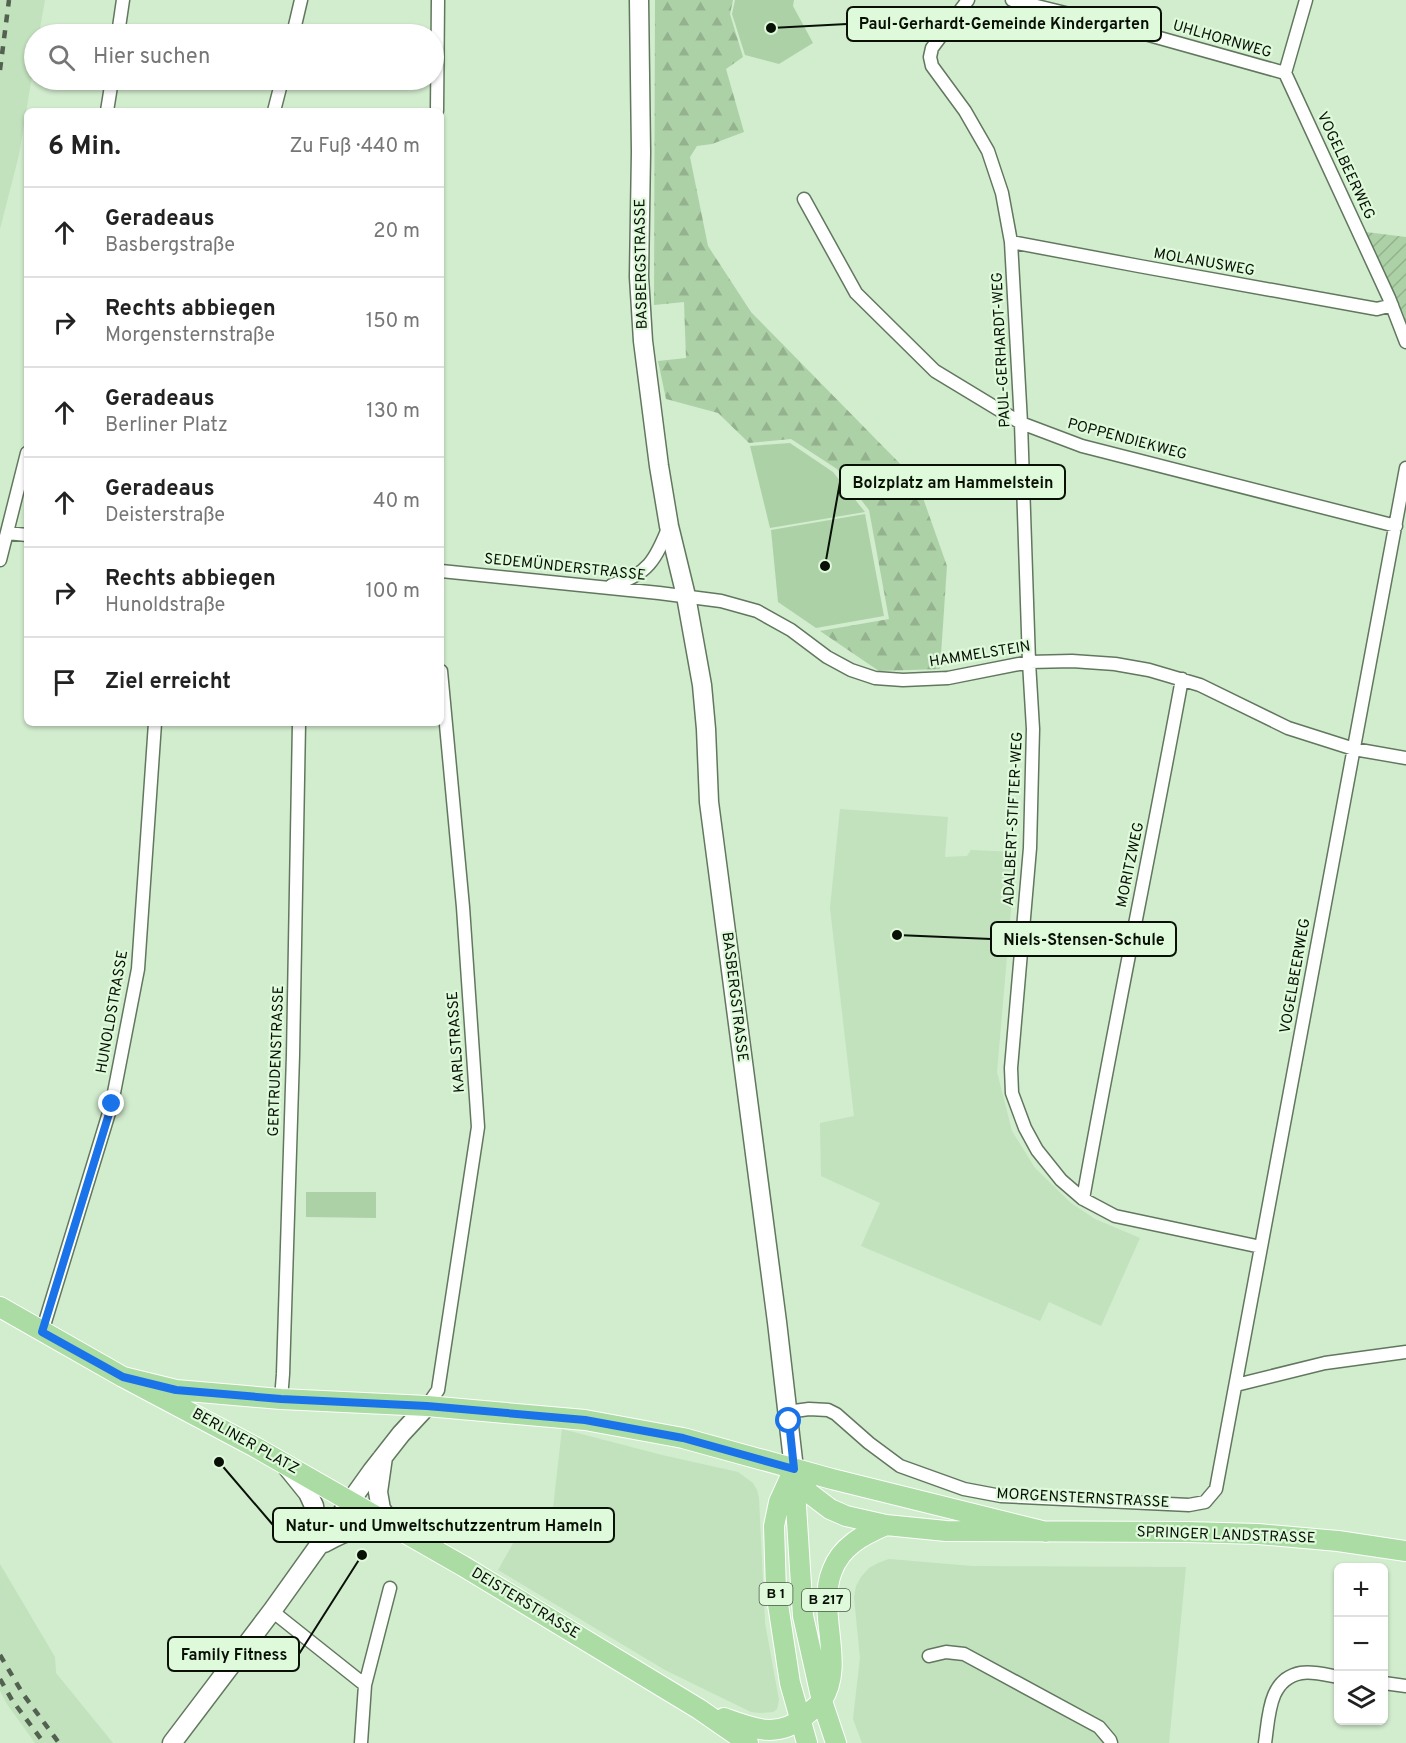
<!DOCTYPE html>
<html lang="de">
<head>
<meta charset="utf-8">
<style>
  body { margin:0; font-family:Overpass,sans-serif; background:#f6f6f6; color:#222 }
  .controls { position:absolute; right:18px; bottom:18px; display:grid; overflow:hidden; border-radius:9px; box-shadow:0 2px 4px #0004 }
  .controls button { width:54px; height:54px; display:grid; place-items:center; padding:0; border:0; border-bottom:2px solid #e0e0e0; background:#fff; color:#222; font:30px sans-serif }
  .stop { position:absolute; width:18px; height:18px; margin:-14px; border:4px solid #1a73e8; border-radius:50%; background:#fff }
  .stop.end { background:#1a73e8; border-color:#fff; box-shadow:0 2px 6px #0008 }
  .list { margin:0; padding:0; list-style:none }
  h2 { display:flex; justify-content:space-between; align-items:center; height:78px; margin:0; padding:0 24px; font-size:26px }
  h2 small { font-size:20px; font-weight:400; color:#767676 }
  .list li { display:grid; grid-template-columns:39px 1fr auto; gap:18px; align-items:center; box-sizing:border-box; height:90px; padding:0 24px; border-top:2px solid #e0e0e0 }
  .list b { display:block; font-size:22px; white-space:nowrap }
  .list p { margin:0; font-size:20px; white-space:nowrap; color:#767676 }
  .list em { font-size:20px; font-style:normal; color:#767676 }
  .icon { flex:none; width:33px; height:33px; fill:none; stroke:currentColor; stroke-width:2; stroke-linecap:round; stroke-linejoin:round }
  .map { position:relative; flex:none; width:1406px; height:1743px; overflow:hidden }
  .search { position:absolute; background:#fff; box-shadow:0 2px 4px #0004; left:24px; top:24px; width:420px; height:66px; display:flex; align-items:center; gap:15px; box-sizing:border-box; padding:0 21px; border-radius:33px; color:#767676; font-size:22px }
  .panel { position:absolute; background:#fff; box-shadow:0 2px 4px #0004; left:24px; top:108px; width:420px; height:618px; border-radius:9px }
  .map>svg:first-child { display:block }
  .built { fill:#c2e1bd }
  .forest { fill:url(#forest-firs) }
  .park { fill:#add1a7 }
  .garden { fill:url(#garden-furrows) }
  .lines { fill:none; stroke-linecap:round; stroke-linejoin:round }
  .minor-casing { stroke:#61785e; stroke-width:15 }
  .secondary-casing { stroke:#61785e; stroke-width:21 }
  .primary-casing { stroke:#fff; stroke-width:22 }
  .minor { stroke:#fff; stroke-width:12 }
  .secondary { stroke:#fff; stroke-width:18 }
  .primary { stroke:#aadca3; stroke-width:20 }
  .rail { stroke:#536150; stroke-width:4.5; stroke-dasharray:8 8; stroke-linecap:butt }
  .route { stroke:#1a73e8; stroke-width:8 }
  .labels { text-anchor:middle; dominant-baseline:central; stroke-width:4.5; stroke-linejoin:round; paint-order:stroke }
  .shield { fill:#dff9db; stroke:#495747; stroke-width:1.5 }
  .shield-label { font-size:14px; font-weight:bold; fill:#091107 }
  .street-label { font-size:15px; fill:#091107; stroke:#dff9db }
  .leader { fill:none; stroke:#091107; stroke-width:2 }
  .callout-dot { fill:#091107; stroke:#dff9db; stroke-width:2 }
  .callout { fill:#dff9db; stroke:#091107; stroke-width:2 }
  .callout-label { font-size:16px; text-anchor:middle; font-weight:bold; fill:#091107 }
</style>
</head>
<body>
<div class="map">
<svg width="1406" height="1743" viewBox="0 0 1406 1743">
  <defs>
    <pattern id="forest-firs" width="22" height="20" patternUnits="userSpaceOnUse" patternTransform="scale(1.5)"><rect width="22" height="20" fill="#add1a7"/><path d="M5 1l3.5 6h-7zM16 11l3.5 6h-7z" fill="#94b28e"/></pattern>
    <pattern id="garden-furrows" width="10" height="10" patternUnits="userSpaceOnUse" patternTransform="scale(1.5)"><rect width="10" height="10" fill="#add1a7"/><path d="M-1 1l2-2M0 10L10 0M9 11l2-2" fill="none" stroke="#94b28e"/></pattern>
  </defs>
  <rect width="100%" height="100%" fill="#d2ecce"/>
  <path class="built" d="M0,0H45L39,34H34V64L19,155L0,229Z
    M840,809L948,817L945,857L967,856L971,850L1016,852L997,1072L1012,1131L1035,1168L1071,1203L1095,1219L1140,1238L1101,1326L1049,1302L1040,1321L861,1246L880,1203L821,1176L820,1123L854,1116L830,908Z
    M562,1429L662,1455L738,1472L753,1483L757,1490L759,1498L765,1623L779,1700L777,1709L773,1712L760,1713L751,1712L665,1670L498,1570L533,1508H553Z
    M889,1559L972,1566L1186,1567L1169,1743H862L853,1719L860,1658L854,1597L856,1586L861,1577L869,1568L878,1563Z
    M0,1564L55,1657L56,1673L113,1743H35L7,1704L0,1691Z"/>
  <path class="forest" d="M655,0H733L730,14L743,57L726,69L744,132L712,144L697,146L690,157L708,246L751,312L917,481L947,566L940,669L879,671L820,631L889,619L869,510L837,469L791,439L749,443L718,413L666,399L658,361L686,358L684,302L654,305Z"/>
  <path class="park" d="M735,0H794L793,6L813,43L779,64L745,55L732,14Z
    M790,443L833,472L865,512L770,528L750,446Z
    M865,514L884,616L816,628L778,602L771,530Z
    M306,1192H376V1218L306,1217Z"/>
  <path class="garden" d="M1358,231L1406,237V342Z"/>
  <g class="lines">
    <defs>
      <path id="minor" d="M968,0L932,48L930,57L932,66L965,111L988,151L1002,193L1011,242L1021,423L1029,662L1033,729L1030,848L1011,1068L1012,1093L1025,1128L1037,1150L1061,1180L1083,1199L1115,1216L1261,1247
        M1012,0L1106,23L1285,73
        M1306,0L1285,73L1389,298L1406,342
        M118,34L123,0
        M293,34L301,0
        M107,111L112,80
        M274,111L282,80
        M437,111L438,0
        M804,199L856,293L935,371L1021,423L1082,446L1396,526
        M1011,242L1139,266L1377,309L1392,305
        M7,533L27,535
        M0,560L27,453
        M441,571L659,593L721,601L757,611L791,630L827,657L851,670L875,678L903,680L948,678L1029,662L1072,661L1115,664L1149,670L1200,685L1288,728L1354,749L1406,758
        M612,585C648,575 656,559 669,526
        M1083,1199C1114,1025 1150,853 1182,679
        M42,1332L112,1103L138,969L155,723
        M1236,1385L1325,1363L1406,1352
        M281,1399L283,1374L293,1055L299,723
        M427,1406L438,1390L478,1127L463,907L441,671
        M787,1412L809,1409L828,1410L836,1414L869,1443L900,1466L964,1489L1001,1496L1189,1505L1205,1502L1216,1489L1406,468
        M272,1611L365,1685
        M929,1656L946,1652L964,1654L1099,1727L1110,1740L1111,1743
        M1384,1683L1406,1686
        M361,1743L365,1685L390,1588
        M1265,1743C1269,1717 1268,1679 1301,1673C1313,1671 1327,1675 1338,1677"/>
      <path id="secondary" d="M639,0L641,152L639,277L643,341L659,466L669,526L686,596L702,685L706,729L709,802L777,1322L794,1469
        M383,1457L378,1492L381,1509L394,1527
        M287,1467L308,1493L314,1506L320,1545
        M324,1543C353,1527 362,1526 394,1527
        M172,1743L272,1611L372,1471L401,1434L427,1406"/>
      <path id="primary" d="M0,1307L123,1377L255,1447L463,1566L699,1709L748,1743
        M123,1377L176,1390L281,1399L427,1406L585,1420L683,1438L832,1479L1046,1532
        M794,1469L809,1493L830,1509L846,1516L886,1525L946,1531L1187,1532L1258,1534L1338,1541L1406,1551
        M794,1469L779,1502L774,1526L776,1591L790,1683L807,1743
        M794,1474L803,1616L822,1701L836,1743
        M724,1718C754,1729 778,1739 805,1716C810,1711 819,1706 822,1700C846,1665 816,1611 832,1571C841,1546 863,1535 886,1525"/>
    </defs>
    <use href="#minor" class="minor-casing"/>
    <use href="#secondary" class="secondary-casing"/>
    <use href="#primary" class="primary-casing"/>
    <use href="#minor" class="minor"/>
    <use href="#secondary" class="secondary"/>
    <use href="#primary" class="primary"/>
    <path class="rail" d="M0,70L9,0
      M0,1655L23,1694L59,1743
      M0,1679L12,1700L44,1743"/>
  </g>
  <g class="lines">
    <path class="route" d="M112,1104L42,1332L123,1377L176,1390L281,1399L427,1406L585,1420L683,1438L794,1469L789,1421"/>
  </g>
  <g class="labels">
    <g class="shield">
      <rect x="759.5" y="1583" width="33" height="22" rx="4.5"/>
      <rect x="802" y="1589" width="48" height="22" rx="4.5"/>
    </g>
    <g class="shield-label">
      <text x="776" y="1594">B 1</text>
      <text x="826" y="1600">B 217</text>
    </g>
    <g class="street-label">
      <text transform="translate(1222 40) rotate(16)">UHLHORNWEG</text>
      <text transform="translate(1345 166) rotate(65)">VOGELBEERWEG</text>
      <text transform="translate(1204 263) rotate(10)">MOLANUSWEG</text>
      <text transform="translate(642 264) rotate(-91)">BASBERGSTRASSE</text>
      <text transform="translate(1002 350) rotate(-93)">PAUL-GERHARDT-WEG</text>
      <text transform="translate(1127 440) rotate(15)">POPPENDIEKWEG</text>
      <text transform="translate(565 568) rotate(6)">SEDEMÜNDERSTRASSE</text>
      <text transform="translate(980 655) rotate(-9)">HAMMELSTEIN</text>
      <text transform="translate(1014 819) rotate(-87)">ADALBERT-STIFTER-WEG</text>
      <text transform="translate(1131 865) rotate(-78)">MORITZWEG</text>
      <text transform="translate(1296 976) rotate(-80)">VOGELBEERWEG</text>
      <text transform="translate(734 997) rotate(83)">BASBERGSTRASSE</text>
      <text transform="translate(113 1012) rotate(-80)">HUNOLDSTRASSE</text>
      <text transform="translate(457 1042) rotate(-94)">KARLSTRASSE</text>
      <text transform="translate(277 1061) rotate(-88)">GERTRUDENSTRASSE</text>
      <text transform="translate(245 1442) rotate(29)">BERLINER PLATZ</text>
      <text transform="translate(1083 1499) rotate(3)">MORGENSTERNSTRASSE</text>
      <text transform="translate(1226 1536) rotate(2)">SPRINGER LANDSTRASSE</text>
      <text transform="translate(525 1604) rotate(31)">DEISTERSTRASSE</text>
    </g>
  </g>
  <path class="leader" d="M771 28L847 24M825 566L840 482M897 935L991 939M219 1462L273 1525M362 1555L299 1654"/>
  <g class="callout-dot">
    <circle cx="771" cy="28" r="6"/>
    <circle cx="825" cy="566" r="6"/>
    <circle cx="897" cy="935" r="6"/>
    <circle cx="219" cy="1462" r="6"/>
    <circle cx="362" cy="1555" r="6"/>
  </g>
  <g class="callout">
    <rect x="847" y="7" width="314" height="34" rx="6"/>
    <rect x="840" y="465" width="225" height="34" rx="6"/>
    <rect x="991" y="922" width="185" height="34" rx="6"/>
    <rect x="273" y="1508" width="341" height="34" rx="6"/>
    <rect x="168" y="1637" width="131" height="34" rx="6"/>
  </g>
  <g class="callout-label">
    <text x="1004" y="29">Paul-Gerhardt-Gemeinde Kindergarten</text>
    <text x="953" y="488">Bolzplatz am Hammelstein</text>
    <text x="1084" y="945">Niels-Stensen-Schule</text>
    <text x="444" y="1531">Natur- und Umweltschutzzentrum Hameln</text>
    <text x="234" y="1660">Family Fitness</text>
  </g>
</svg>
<div class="controls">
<button>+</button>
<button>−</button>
<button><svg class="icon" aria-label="layers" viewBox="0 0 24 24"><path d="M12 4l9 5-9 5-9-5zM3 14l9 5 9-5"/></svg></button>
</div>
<div class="stop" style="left:789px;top:1421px"></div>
<div class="stop end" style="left:112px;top:1104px"></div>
<div class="search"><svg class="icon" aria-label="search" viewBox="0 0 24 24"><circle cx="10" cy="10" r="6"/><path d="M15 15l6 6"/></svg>Hier suchen</div>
<section class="panel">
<h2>6 Min.<small>Zu Fuß · 440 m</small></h2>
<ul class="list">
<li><svg class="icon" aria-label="ahead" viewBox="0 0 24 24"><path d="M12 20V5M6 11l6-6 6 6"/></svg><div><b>Geradeaus</b><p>Basbergstraße</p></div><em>20 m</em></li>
<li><svg class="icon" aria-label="right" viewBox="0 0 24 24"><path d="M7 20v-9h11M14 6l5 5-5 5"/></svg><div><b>Rechts abbiegen</b><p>Morgensternstraße</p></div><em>150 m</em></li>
<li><svg class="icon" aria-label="ahead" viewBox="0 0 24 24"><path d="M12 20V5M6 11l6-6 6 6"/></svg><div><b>Geradeaus</b><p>Berliner Platz</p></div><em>130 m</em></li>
<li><svg class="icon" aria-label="ahead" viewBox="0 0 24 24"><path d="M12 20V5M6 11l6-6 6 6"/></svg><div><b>Geradeaus</b><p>Deisterstraße</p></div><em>40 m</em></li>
<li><svg class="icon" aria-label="right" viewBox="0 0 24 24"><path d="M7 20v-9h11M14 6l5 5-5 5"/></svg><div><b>Rechts abbiegen</b><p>Hunoldstraße</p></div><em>100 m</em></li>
<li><svg class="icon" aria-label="arrive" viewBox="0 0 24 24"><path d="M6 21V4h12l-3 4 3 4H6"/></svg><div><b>Ziel erreicht</b></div></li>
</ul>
</section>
</div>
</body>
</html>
